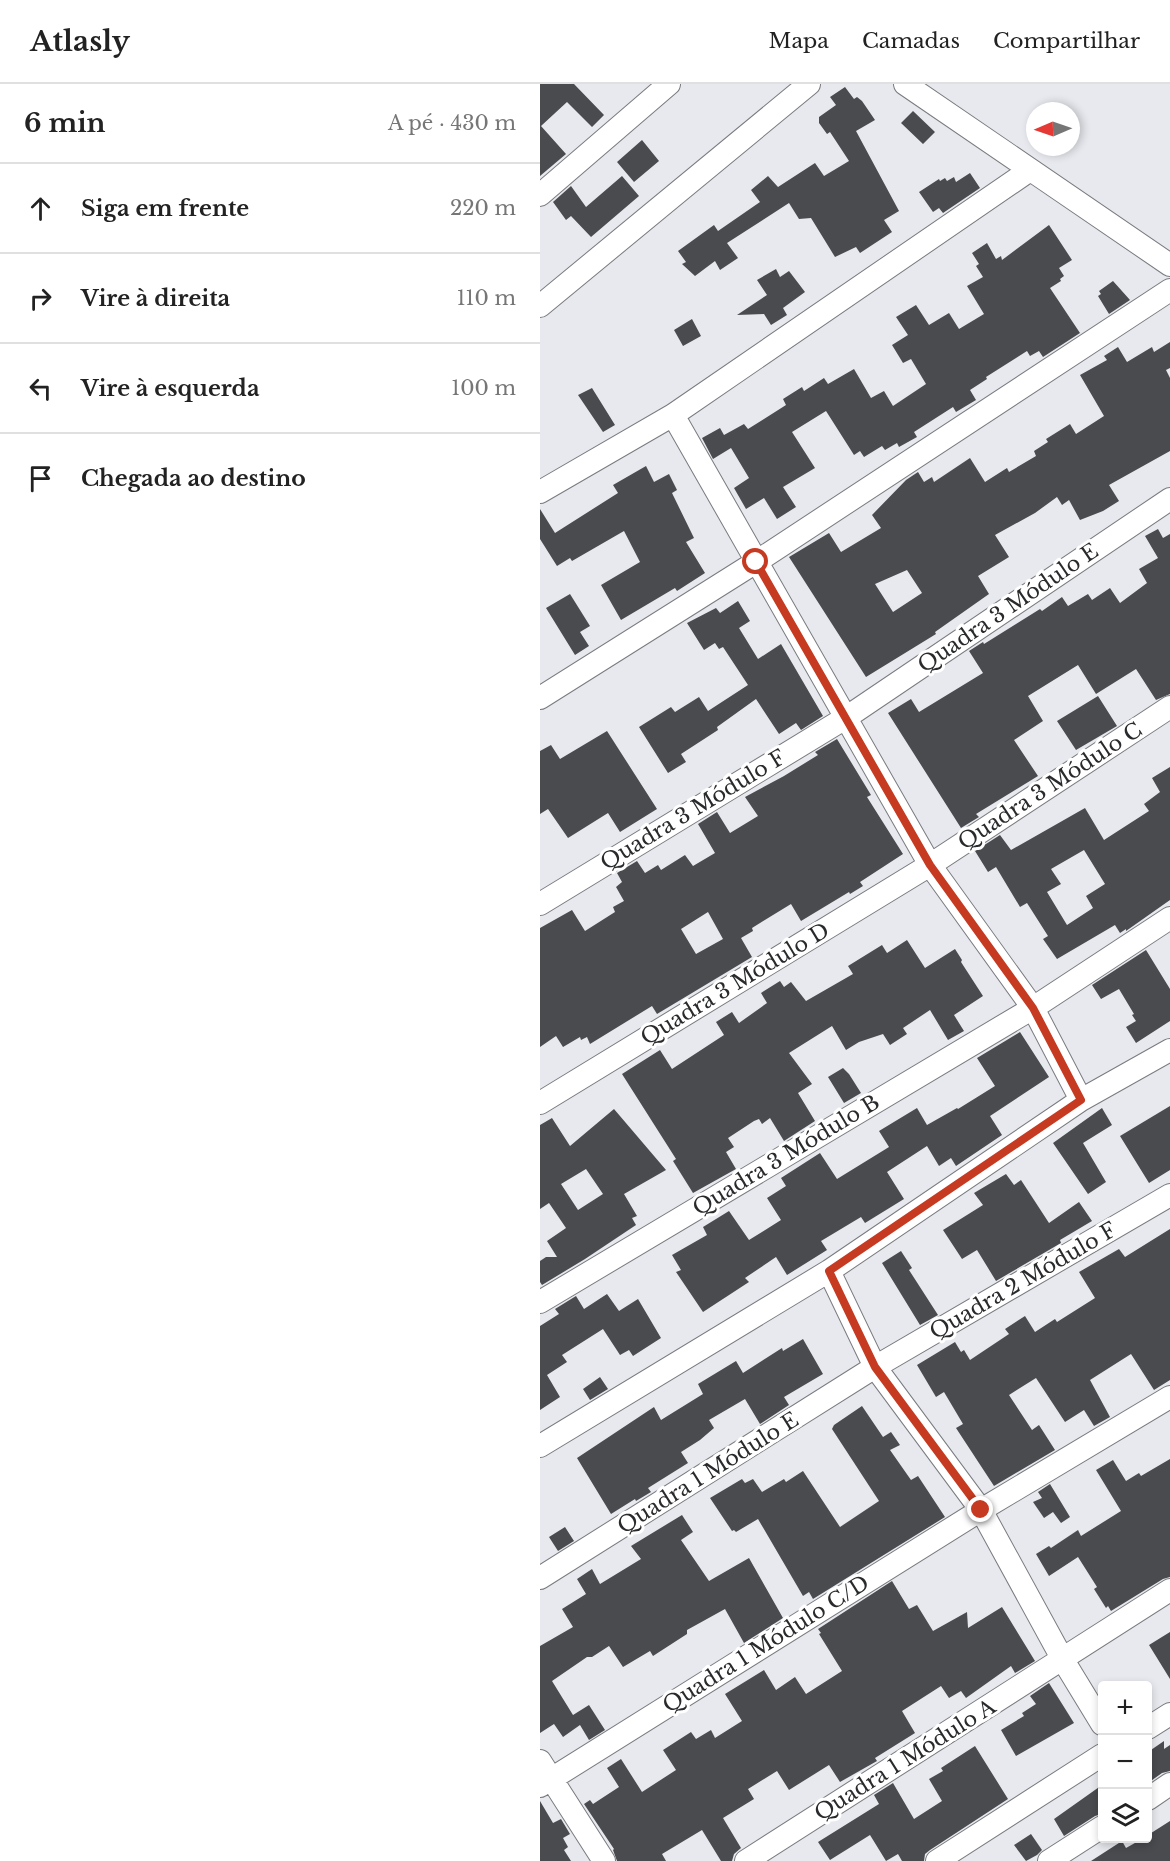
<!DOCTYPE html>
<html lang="pt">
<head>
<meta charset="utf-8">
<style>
  body { margin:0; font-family:"Libre Baskerville",serif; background:#f2f2f2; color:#222 }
  .controls { position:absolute; right:18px; bottom:18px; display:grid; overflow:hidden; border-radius:6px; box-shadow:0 3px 9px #0003 }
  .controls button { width:54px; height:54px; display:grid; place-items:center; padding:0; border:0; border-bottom:2px solid #e0e0e0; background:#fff; color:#222; font:30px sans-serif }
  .compass { position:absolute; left:486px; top:18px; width:54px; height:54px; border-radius:50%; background:#fff; box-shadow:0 3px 9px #0003; rotate:268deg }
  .stop { position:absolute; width:18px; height:18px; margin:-14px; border:4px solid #c53a20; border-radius:50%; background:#fff }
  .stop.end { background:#c53a20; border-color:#fff; box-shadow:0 2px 6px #0008 }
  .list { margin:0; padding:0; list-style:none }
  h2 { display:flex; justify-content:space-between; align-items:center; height:78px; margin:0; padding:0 24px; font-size:26px }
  h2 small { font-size:20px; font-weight:400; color:#767676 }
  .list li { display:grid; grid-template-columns:39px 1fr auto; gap:18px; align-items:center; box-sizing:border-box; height:90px; padding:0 24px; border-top:2px solid #e0e0e0 }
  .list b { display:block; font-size:22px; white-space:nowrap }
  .list em { font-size:20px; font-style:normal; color:#767676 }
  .icon { flex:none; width:33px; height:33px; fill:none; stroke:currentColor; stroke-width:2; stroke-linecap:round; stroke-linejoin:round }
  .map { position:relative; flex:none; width:630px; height:1777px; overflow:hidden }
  header { display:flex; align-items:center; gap:36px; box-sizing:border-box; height:84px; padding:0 30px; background:#fff; border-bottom:2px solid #e0e0e0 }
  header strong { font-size:28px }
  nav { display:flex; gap:33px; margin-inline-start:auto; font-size:21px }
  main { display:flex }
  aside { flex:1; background:#fff }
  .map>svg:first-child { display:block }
  .building { fill:#494b4f; fill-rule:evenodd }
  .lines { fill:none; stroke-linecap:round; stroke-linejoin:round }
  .minor-casing { stroke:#797b7f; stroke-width:24 }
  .minor { stroke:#fff; stroke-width:22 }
  .route { stroke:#c53a20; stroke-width:8 }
  .labels { text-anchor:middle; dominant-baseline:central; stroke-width:6; stroke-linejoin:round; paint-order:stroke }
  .street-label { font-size:21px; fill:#292a2c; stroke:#fff }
</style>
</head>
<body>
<header>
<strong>Atlasly</strong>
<nav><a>Mapa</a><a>Camadas</a><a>Compartilhar</a></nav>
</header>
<main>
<aside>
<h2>6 min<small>A pé · 430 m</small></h2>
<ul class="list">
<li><svg class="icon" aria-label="ahead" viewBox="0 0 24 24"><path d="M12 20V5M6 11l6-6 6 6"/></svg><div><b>Siga em frente</b></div><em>220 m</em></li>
<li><svg class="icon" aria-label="right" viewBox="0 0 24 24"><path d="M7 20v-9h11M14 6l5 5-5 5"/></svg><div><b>Vire à direita</b></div><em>110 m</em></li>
<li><svg class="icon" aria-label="left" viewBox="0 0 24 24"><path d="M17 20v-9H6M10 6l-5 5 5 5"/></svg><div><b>Vire à esquerda</b></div><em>100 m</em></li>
<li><svg class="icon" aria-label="arrive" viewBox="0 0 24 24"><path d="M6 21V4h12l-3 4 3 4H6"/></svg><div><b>Chegada ao destino</b></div></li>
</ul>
</aside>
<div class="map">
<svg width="630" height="1777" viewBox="0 0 630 1777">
  <rect width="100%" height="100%" fill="#e7e9ee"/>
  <path class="building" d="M0,0H34L64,31L52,43L27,18L1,42L26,70L0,92Z
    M305,3L314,15L317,13L322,17L335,36L316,47L359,127L344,136L352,148L320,169L316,163L295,173L271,134L259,135L249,119L187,159L198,174L180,186L175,177L155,192L142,180L146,178L138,167L174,141L178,147L220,118L211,106L228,92L238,103L275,79L284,92L309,77L290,48L287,50L279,39V33L296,21L290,13Z
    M373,27L395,48L383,60L361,39Z
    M102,56L119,77L94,98L77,78Z
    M430,89L440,104L403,129L399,124L393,128L379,108L399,95L400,97L405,94L407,97L414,93L416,98Z
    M82,92L99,112L51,153L31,132L26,136L13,118L31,102L46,123Z
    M509,141L532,176L519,184L524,192L520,195L521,197L510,204L540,249L503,273L499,267L490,272L487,267L446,293L447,295L430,306L436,316L416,328L413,323L374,348L377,353L359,363L357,359L345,366L342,362L324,373L320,367L314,371L286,327L252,348L275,384L243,403L256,423L237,435L224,414L206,425L194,404L209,394L191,364L173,375L162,354L180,344L184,351L204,340L208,345L246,321L243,315L262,303L264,307L284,294L288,300L314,285L331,314L344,307L353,322L386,300L371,275L363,279L352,261L368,251L356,233L376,221L389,241L409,229L419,245L444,230L427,202L443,193L436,182L439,180L432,169L447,159L456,175L461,172L462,176Z
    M236,185L240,193L249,187L265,208L243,224L247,231L231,241L224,230L197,231L227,211L217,196Z
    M573,197L590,216L569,230L558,212L561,210L559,207Z
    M152,235L161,252L143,262L134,246Z
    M630,258V284L626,286L630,294V367L569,401L579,417L563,427L540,436L529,416L522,421L517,413L495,429L455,451L469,473L438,492L449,510L395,548L396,550L326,593L249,473L289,449L301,468L341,444L332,431L366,396L378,388L384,398L392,393L394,398L430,374L445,398L467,384L469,388L496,372L494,367L508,358L506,355L530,340L536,350L564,332L540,291L567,276L564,272L578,263L587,278L612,263L614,268ZM367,486L382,509L353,528L335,500Z
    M52,304L75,341L63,348L38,311Z
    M106,382L114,398L129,390L137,406L132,409L154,454L146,458L165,489L137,507L135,504L81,536L61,501L100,478L84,447L32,477L30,474L17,482L0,455V425L15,449L78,409L73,401Z
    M618,445L623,454L630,450V610L616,616L596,585L556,610L538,581L488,612L503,637L474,656L498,692L436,730L439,733L421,744L348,629L371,615L379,628L443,589L429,567L443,558L444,560L500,525L502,527L522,513L528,522L548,510L552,516L570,504L580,519L607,499L599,485L618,474L605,452Z
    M30,510L50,542L40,548L49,562L35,571L6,524Z
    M198,517L210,537L199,544L218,575L241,560L283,632L261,646L256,639L239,650L216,615L177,643L178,646L141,670L146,678L128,689L99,643L131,623L135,628L159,613L168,627L208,601L183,563L179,565L175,559L164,566L147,539L176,524L180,529Z
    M558,612L577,642L536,666L517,637Z
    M67,647L117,725L80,748L68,729L28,754L8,725L0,730V667L11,661L20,675Z
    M297,655L331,711L327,713L363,770L320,798L323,802L310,810L309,808L261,837L251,820L212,844L213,847L201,854L212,873L117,930L112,922L50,960L47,953L41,956L40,953L23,963L16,952L0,963V844L32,826L45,847L75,828L73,823L84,817L76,803L82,798L77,789L97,777L105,789L118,781L121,786L145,771L153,782L175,769L158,740L177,728L190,749L218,732L205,713L244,692L278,671L275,668ZM168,828L183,855L156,870L141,845Z
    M630,683V816L586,847V845L580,849L575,841L517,875L503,855L508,852L487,819L480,823L456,783L448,788L435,767L460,751L471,766L545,724L564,756L609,727L604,720L620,708L612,694ZM544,766L565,800L546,812L553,824L527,841L507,808L521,800L511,785Z
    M367,856L385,884L415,865L422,876L421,878L443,912L414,931L424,947L408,956L390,926L363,944L367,950L350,961L343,950L319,958L306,966L292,942L249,969L272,1000L258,1009L275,1037L244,1057L230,1034L222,1040L219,1035L214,1037L188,1054L194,1063L186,1068L196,1085L153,1109L133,1077L136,1075L82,990L120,966L132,985L184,951L176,938L192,928L199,939L227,919L221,909L240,897L244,903L251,898L266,917L313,890L308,882L342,861L347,869Z
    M606,866L630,905V937L596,959L586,943L596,937L592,931L594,930L579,905L561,915L552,901Z
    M480,948L509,993L450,1032L462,1051L416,1082L411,1074L399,1082L387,1062L347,1088L364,1115L325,1139L321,1133L281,1157L287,1166L247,1191L236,1173L205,1194L209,1198L163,1228L136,1188L141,1186L132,1171L167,1151L163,1143L189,1127L209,1156L241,1136L227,1114L246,1102L241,1094L280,1069L297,1095L349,1063L339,1047L377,1024L387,1041L417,1024L418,1025L455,1002L437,974Z
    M303,984L309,990L321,1009L304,1019L288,993Z
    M630,1022V1086L609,1099L580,1052Z
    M562,1024L572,1041L543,1059L566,1098L548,1110L513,1059Z
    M74,1025L126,1086L84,1110L97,1132L92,1134L96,1141L45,1175L2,1201L0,1198V1177L6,1173H17L7,1157L26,1144L9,1119L0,1125V1041L12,1034L30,1062ZM46,1085L63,1110L38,1126L21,1100Z
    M466,1090L474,1101L481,1096L509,1139L539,1118L552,1137L520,1156L521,1159L456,1197L437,1166L422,1175L403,1146L443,1121L434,1109Z
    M630,1145V1296L614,1306L591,1270L550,1296L570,1333L554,1342L544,1326L525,1338L496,1294L469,1311L492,1346L499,1341L515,1366L454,1402L416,1344L423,1340L404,1308L396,1313L377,1281L415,1258L421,1268L424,1266L430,1276L469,1250L465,1245L485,1232L495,1248L515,1235L517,1238L555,1214L539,1188L579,1165L585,1173Z
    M361,1167L372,1184L369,1186L398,1231L380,1241L342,1179Z
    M67,1210L79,1227L98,1215L121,1254L93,1272L89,1266L80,1271L63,1245L22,1271L27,1278L7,1291L20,1313L0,1326V1242L19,1230L15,1225L36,1212L44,1225Z
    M263,1255L283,1290L244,1313L249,1321L220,1340L205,1315L169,1336L174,1344L160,1356L141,1368L148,1379L108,1404L111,1408L96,1417L95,1415L71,1430L37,1374L114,1323L121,1336L163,1310L158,1300L196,1277L203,1289L242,1264L243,1267Z
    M60,1293L68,1305L50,1316L43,1305Z
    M322,1322L343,1353L351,1348L360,1361L350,1366L371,1396L378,1392L405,1433L273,1515L269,1508L263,1512L218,1435L196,1448L194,1446L192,1447L170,1414L202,1395L205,1399L213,1395L222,1408L244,1395L246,1398L263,1387L300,1443L339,1417L292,1345L294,1341Z
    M630,1375V1493L623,1495L571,1527L568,1522L566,1524L554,1505L557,1503L538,1473L509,1492L496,1470L509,1462L511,1464L538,1446L541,1452L581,1427L556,1386L573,1376L586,1397L599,1389L601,1392Z
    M510,1400L530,1433L521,1439L513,1428L504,1434L493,1418L502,1414L498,1408Z
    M142,1431L153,1448L141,1456L169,1497L209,1474L243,1534L204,1559L185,1525L147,1546V1550L113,1572L110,1567L83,1583L69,1562L52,1573H47L12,1597L33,1631L49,1621L65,1646L49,1656L40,1641L23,1653L14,1640L0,1649V1562L33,1543L22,1525L46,1510L37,1495L52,1485L60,1500L101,1475L91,1462Z
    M25,1443L34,1457L18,1467L9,1453Z
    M352,1497L369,1525L377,1521L393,1547L427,1528L428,1544L462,1523L495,1577L475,1589L471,1582L426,1614L421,1607L409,1614L401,1602L362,1627L375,1649L335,1674L337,1677L300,1698L289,1681L249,1706L237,1687L208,1705L214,1715L183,1734L201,1764L194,1770L192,1777H181L162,1746L122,1770L126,1777H77L73,1766L74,1765L44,1720L50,1716L53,1720L79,1703L67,1684L81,1675L102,1708L136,1686L123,1666L151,1648L156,1655L171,1646L175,1654L202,1637L185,1610L224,1586L236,1606L255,1593L266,1610L302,1587L279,1550L281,1549L278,1545Z
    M630,1548V1595L609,1561Z
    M509,1599L534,1639L476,1672L461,1646L484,1632L482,1629L496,1620L490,1612Z
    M624,1657V1665L630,1661V1687L622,1689L608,1699V1668Z
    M435,1662L468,1715L390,1766L385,1770L384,1777H362L358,1770L346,1777L330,1751L290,1776L278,1758L339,1720L334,1711L353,1699L374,1735L402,1717L389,1695L403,1687L401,1684Z
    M562,1701V1730L555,1732L524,1752L514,1735Z
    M0,1717L13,1739L21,1735L30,1750L23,1754L28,1763L24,1766L31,1777H0Z
    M630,1737V1777H551L582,1757L586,1764L602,1755H608V1751Z
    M491,1750L502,1766L497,1771L486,1777L474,1761Z"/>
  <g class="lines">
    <defs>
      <path id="minor" d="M365,0L630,181
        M0,111L129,0
        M0,222L269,0
        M133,331L390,781L493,924L541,1016
        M0,408L133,331L490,86
        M0,614L216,478L630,206
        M0,820L307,633L630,415
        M0,1019L390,781L630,623
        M289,1187L335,1283L441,1426L523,1576L562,1640
        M0,1218L493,924L630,834
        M0,1362L289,1187L541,1016L630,966
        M0,1494L335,1283L630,1111
        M608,1644L630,1630
        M0,1677L64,1777
        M0,1702L441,1426L630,1313
        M608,1715L630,1700
        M206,1777L630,1506
        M397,1777L562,1671
        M509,1777L562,1743"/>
    </defs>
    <use href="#minor" class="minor-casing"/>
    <use href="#minor" class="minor"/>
  </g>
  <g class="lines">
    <path class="route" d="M216,478L390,781L493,924L541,1016L289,1187L335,1283L441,1426"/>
  </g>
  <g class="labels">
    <g class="street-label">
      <text transform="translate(468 524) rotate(-34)">Quadra 3 Módulo E</text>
      <text transform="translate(510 702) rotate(-33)">Quadra 3 Módulo C</text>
      <text transform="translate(153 726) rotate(-31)">Quadra 3 Módulo F</text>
      <text transform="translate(195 900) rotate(-31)">Quadra 3 Módulo D</text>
      <text transform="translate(246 1071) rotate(-31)">Quadra 3 Módulo B</text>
      <text transform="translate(483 1197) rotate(-30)">Quadra 2 Módulo F</text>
      <text transform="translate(168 1389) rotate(-32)">Quadra 1 Módulo E</text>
      <text transform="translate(226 1560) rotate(-32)">Quadra 1 Módulo C/D</text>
      <text transform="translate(365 1676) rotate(-32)">Quadra 1 Módulo A</text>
    </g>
  </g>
</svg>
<div class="controls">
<button>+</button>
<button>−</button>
<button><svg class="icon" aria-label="layers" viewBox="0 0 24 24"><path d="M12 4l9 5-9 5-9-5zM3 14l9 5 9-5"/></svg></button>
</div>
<svg class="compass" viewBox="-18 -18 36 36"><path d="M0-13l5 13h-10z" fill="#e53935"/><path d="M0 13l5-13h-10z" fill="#767676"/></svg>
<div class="stop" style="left:216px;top:478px"></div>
<div class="stop end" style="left:441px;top:1426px"></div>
</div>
</main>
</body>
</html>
